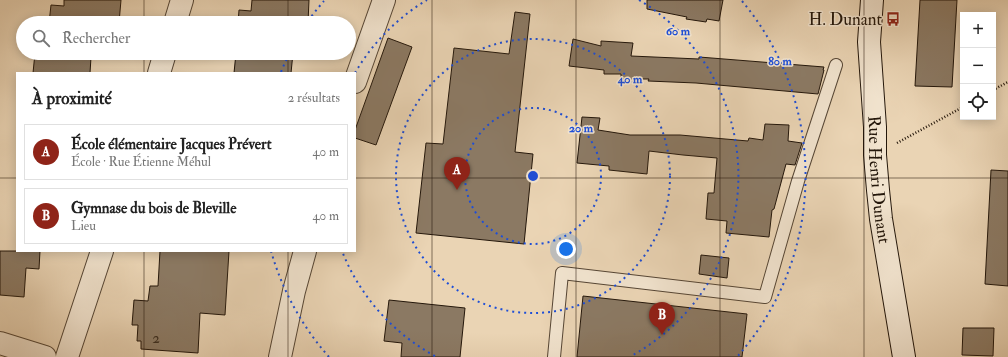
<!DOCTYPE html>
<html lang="fr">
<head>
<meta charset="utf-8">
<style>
  body { margin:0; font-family:"IM FELL Double Pica",serif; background:#f6f6f6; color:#222 }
  .controls { position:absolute; right:12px; top:12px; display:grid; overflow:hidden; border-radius:0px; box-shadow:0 2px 10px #0003 }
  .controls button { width:36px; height:36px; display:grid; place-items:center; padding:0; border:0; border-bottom:1px solid #e0e0e0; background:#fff; color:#222; font:20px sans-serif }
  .you { position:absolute; left:566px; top:249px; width:14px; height:14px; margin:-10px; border:3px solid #fff; border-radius:50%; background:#1a73e8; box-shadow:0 0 0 6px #1a73e833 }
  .badge { display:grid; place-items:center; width:26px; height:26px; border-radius:50%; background:#8f2418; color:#fff; font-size:13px; font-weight:700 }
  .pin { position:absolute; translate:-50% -33px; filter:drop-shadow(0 1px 2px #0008) }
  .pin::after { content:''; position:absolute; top:21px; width:14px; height:12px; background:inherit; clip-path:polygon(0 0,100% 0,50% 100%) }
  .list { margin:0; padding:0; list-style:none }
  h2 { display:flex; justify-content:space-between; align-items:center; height:52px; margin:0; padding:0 16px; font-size:17px }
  h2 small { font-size:13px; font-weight:400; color:#767676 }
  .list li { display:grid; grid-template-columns:26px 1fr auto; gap:12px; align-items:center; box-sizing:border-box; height:56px; margin:0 8px 8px; padding:0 8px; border:1px solid #e0e0e0; border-radius:0px }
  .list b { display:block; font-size:15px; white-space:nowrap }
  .list p { margin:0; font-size:13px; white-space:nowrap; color:#767676 }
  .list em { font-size:13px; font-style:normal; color:#767676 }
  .icon { flex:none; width:22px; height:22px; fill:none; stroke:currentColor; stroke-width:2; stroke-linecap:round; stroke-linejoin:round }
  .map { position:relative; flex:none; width:1008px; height:357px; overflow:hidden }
  .search { position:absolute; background:#fff; box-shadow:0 2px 10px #0003; left:16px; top:16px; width:340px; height:44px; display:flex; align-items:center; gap:10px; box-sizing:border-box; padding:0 14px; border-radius:22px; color:#767676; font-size:15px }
  .panel { position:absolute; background:#fff; box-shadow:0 2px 10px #0003; left:16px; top:72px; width:340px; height:180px; border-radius:0px }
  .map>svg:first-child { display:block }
  .building { fill:#8b7963; stroke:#24170b }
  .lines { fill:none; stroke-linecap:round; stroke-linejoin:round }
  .lane-casing { stroke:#564635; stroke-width:14 }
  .street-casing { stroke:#564635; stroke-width:24 }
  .secondary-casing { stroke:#24170b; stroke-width:24 }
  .path { stroke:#24170b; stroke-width:2.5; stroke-dasharray:1 2; stroke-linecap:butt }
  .lane { stroke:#f1e3ce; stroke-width:12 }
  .street { stroke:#f1e3ce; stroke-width:22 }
  .secondary { stroke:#f1e3ce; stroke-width:22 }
  .grid { fill:none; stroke:#24170b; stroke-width:1; stroke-opacity:0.55 }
  .ring { fill:none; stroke:#1d4ed8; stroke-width:2; stroke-dasharray:2 4 }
  .labels { text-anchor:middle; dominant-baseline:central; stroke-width:3; stroke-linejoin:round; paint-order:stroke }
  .number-label { font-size:15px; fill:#3e3021 }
  .poi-label { font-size:17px; fill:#24170b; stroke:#f1e3ce; text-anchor:end }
  .street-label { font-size:17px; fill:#24170b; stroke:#f1e3ce }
  .centre { fill:#1d4ed8; stroke:#f1e3ce; stroke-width:2 }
  .ring-label { font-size:12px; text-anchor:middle; font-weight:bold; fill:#1d4ed8; stroke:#f1e3ce; stroke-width:3; stroke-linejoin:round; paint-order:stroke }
</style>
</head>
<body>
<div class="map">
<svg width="1008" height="357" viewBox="0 0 1008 357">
  <rect width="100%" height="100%" fill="#ead4b4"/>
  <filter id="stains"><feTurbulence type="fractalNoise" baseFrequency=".005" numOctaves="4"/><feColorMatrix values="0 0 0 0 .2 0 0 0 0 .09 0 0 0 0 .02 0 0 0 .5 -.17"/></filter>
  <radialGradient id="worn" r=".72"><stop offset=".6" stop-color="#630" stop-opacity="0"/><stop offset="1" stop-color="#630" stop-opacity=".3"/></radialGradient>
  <path class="building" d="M64,0H121L119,23H49L51,5L64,6Z
    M252,0H309L308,23H238L239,10L251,11Z
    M647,0H723L719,21L707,19L706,22L686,19L687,17L647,9Z
    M920,0H957L952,87L915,86Z
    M515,12L530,14L515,152L533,154L524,244L416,233L426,143L443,144L454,48L509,54Z
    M388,38L412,47L376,145L355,138V130Z
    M573,39L601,46V41L633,43L631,56L699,59V57L824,67L823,70H824L818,94L696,83L648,81L649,79H621V74H604V70L569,66Z
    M35,53L47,54V53H116V59L91,57L90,73H33Z
    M236,53H293L291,73H234Z
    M582,117L600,118L598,130L630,135H680L748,141L749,138L763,140L765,124L789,125L788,141L802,143L795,165L786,164L774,209L772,210L769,237L726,233L727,221L706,219L708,193H714L717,158L683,155L649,151L647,174L609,170V166L577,163Z
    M991,170L1008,171V286L985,284Z
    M0,251H40L39,269L26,268L24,297L0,295Z
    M160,251H229L225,315L200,313L198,353L141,349V341H137L138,325H132L134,300L148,301L150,286H158Z
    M701,255L729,258L727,278L699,274Z
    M583,296L747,314L742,357H577Z
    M389,300L465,308L460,357H401L402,343L384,341Z
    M963,328H994L993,356L962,355Z"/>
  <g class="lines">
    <defs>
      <path id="lane" d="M554,357L562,273L765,297L798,181L836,65"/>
      <path id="street" d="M175,23L182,0
        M159,73L165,53
        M355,82L384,0
        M0,343L45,357
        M67,357L102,251
        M280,357L294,291L305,251"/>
      <g id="secondary">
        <path id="s1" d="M872,0L869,42L875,127V155L878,190L881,219L904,357"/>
      </g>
    </defs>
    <use href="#lane" class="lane-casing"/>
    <use href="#street" class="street-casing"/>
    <use href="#secondary" class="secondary-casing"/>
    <path class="path" d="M993,90L1008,82
      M897,143L963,107"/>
    <use href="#lane" class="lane"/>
    <use href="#street" class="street"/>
    <use href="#secondary" class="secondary"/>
  </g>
  <path class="grid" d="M144,0V23M288,0V23M432,0V357M576,0V357M720,0V357M864,0V357M144,53V73M288,53V73M0,178H17M355,178H1008M144,251V357M288,251V357"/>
  <g class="ring">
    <circle cx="533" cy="176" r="68"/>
    <circle cx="533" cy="176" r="137"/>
    <path d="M435 356A205 205 0 0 1 342 251M355 73A205 205 0 0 1 427 0M639 0A205 205 0 0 1 631 356"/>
    <path d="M329 357A273 273 0 0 1 271 251M281 72A273 273 0 0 1 289 54M308 21A273 273 0 0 1 324 1M742 1A273 273 0 0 1 737 357"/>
  </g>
  <defs>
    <symbol id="bus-bare" viewBox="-9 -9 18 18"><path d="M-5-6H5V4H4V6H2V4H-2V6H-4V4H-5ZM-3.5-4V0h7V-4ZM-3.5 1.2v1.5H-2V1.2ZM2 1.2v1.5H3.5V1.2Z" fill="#8f2418" stroke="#f1e3ce" stroke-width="2.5" paint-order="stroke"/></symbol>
  </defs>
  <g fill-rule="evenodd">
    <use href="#bus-bare" x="883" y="9" width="20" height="20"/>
  </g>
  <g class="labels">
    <g class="number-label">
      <text x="156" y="338">2</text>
    </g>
    <g class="poi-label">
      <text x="882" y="19">H. Dunant</text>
    </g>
    <g class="street-label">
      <text stroke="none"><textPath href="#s1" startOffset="180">Rue Henri Dunant</textPath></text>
    </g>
  </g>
  <circle cx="533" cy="176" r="6" class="centre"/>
  <g class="ring-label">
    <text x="678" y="35">60 m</text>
    <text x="780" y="65">80 m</text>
    <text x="630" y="83">40 m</text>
    <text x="581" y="132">20 m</text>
  </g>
  <rect width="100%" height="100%" filter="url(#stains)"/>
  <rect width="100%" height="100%" fill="url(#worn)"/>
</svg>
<div class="controls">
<button>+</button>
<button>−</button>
<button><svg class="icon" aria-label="locate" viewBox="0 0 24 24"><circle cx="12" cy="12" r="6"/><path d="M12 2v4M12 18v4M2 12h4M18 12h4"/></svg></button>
</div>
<div class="you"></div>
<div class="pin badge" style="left:457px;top:190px">A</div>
<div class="pin badge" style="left:662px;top:335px">B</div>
<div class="search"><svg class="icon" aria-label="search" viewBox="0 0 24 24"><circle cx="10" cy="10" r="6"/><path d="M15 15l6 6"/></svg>Rechercher</div>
<section class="panel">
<h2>À proximité<small>2 résultats</small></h2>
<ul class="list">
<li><span class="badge">A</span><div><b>École élémentaire Jacques Prévert</b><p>École · Rue Étienne Méhul</p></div><em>40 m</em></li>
<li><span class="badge">B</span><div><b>Gymnase du bois de Bleville</b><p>Lieu</p></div><em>40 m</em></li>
</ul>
</section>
</div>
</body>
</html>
